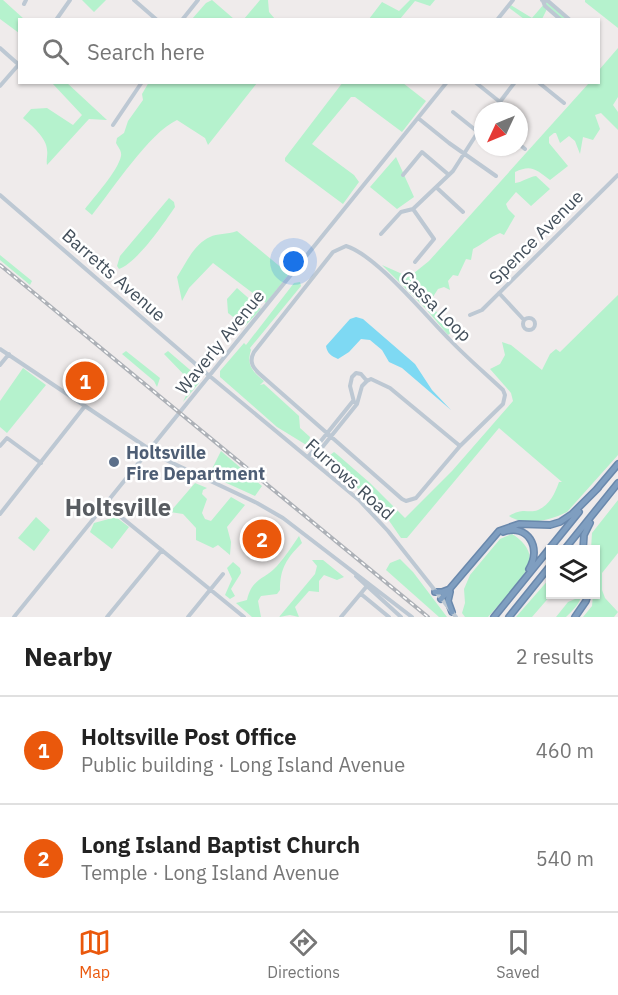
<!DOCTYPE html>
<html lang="en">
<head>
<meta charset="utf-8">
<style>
  body { margin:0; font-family:"IBM Plex Sans",sans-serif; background:#f2f2f2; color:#222 }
  .controls { position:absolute; right:18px; bottom:18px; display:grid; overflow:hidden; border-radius:0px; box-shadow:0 2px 4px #0004 }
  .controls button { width:54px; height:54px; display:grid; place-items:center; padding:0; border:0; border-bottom:2px solid #e0e0e0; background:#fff; color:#222; font:30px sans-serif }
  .compass { position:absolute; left:474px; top:102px; width:54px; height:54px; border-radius:50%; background:#fff; box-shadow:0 2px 4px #0004; rotate:226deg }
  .you { position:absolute; left:294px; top:262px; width:21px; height:21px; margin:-15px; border:4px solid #fff; border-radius:50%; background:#1a73e8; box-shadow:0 0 0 9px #1a73e833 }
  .badge { display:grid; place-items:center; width:39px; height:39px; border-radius:50%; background:#ea580c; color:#fff; font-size:20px; font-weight:700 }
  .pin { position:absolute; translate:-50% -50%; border:3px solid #fff; box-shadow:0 2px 6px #0006 }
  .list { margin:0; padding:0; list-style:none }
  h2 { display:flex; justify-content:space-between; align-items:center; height:78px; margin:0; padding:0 24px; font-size:26px }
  h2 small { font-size:20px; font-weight:400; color:#767676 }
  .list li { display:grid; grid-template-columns:39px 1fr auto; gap:18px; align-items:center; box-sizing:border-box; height:108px; padding:0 24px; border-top:2px solid #e0e0e0 }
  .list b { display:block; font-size:22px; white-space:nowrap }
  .list p { margin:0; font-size:20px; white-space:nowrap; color:#767676 }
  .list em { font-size:20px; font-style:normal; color:#767676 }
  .icon { flex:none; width:33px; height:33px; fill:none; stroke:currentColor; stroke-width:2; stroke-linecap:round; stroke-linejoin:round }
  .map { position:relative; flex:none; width:618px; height:617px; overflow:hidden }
  .search { position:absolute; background:#fff; box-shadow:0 2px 4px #0004; left:18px; right:18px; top:18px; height:66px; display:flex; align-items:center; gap:15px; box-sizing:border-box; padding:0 21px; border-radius:0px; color:#767676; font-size:22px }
  .sheet { height:294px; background:#fff }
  nav { display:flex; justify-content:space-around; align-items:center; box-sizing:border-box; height:84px; border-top:2px solid #e0e0e0; background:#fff; font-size:16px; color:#767676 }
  nav a { display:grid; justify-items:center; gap:3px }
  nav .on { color:#ea580c }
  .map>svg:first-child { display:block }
  .green { fill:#b5f2cd }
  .water { fill:#7ed9f3 }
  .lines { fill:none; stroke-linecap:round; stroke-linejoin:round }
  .highway-casing { stroke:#6a88ac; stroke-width:8 }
  .minor { stroke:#bdc8d3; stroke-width:4 }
  .highway { stroke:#7f9ec0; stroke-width:5 }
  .rail-casing { stroke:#adb1b7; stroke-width:4 }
  .rail { stroke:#fff; stroke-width:1.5; stroke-dasharray:4.5; stroke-linecap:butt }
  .service-dot { fill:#5c6f8a; stroke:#fff; stroke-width:2 }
  .labels { text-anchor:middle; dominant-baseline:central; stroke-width:5; stroke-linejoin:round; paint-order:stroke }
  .street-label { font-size:18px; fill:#434f5b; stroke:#fff }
  .service-label { font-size:18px; font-weight:bold; fill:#4e5e75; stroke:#fff; text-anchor:start }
  .district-label { font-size:24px; font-weight:bold; fill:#585c61; stroke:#fff }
</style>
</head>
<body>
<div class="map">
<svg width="618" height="617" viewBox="0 0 618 617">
  <rect width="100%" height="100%" fill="#efebeb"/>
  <path class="green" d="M0,0H3L24,19L20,20L19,33L0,19Z
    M82,0H106L94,12Z
    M212,0L234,19H192L206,3Z
    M260,0H268L269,12L275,19H244Z
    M410,0H435L430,6L415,1L400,19H369L382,2L399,11Z
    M542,0L548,1L570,19H561L547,9L542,19H524L508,7L509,4L532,18L544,4Z
    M585,0H618V28L585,2Z
    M618,48V97L613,105L618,112V130L601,113L595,115L600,129L593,140L583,137L580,154L575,141L569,136L560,143L556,133H554L549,137V143L568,166L550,180C536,170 532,164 515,172V183C523,182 528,177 536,176L550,189L531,206L516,192L506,204L508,209L515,216L504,235L500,233C490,237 483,244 473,249L471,260L466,259L458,276L453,275L448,281L450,290L444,287L438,289L429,303L453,331L448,335L426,309L382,265L409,277L429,261L589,83L598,82L599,70Z
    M66,82L107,120L89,119L47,165C46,159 48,155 47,150C47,138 31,125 23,118L31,109L47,108L73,125L82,115L52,83Z
    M149,82L257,83L208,145L205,138L177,120C149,133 113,189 92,215L85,209C94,197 118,171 121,156C122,151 118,147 116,143L117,138L124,133L128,121L143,100L142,94Z
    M343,82L403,83L426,101L402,132L355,97H351L312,144L354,175L359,182L343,204L285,161V158Z
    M396,157L414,197L397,209L370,187Z
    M169,198L174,202L175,207C164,223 138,262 119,269L117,266L120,256Z
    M237,231L289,274L266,303L213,263L189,288L182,301L177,277C186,263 194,244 210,237C217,233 227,235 237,231Z
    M0,255L32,281L30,285L0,260Z
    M300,282L301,286L250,348L251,350C246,365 253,372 264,381L260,385L264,384L299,416L300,428L310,437L308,446L277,427L220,377V371L244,343L246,345L294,283Z
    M237,288L261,309L245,326L228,313L227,299Z
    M618,295V455L567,512C551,520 525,527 509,516C524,507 528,514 538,510C550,505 555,493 559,482H562L499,428L407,538H401L381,509L325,459L334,452L339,456L370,483L405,518L452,471L513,401L511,393L490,369L500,364L505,355L502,342L511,345L542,370L550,354L556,349L560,352Z
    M126,351L160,378L157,387L154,381L122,354Z
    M168,351L196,375L199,383L183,402L192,383L164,354Z
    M23,368L46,385L7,433L0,427V401Z
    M221,451L262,486L255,496L209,475Z
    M195,483L207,488L203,490L202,494L207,499L202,513L205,519L211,521L231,497L245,505L227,527L231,542L230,555L218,545L213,548L196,540V528L183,514L170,512Z
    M618,500V553L602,573V590L605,598L618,612L614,617H583L592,606L593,595L596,594V550L591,549L592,533Z
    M36,517L50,530L34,551L18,538Z
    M116,517L129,527L112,549L90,532L94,523Z
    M512,534C522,540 533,551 529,564C525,578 498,605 488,617H465L462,613L465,603L464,589L470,575L500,539Z
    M299,536L302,543C287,558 280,568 280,590L277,594L261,596L258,601L261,617H252L236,603L247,600C252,578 264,580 277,566C285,557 292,546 299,536Z
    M400,559L413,572L447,617H439L386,570L390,563Z
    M312,560H323L344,577L337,580L324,575L319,581V592L309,591L295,607L299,617L290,615L279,617L315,574L317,566Z
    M233,562L240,568L241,573L231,589L235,596L230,599L225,595L232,579L227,568Z
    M550,578L551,595L532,617H516Z
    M574,595H581C581,603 572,611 566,617H556L568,602L575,599Z"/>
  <path class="water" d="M356,317L363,319L415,364L432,390L451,410L402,368L389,362L382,350L370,340L361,339L349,352L338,359C331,356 327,353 326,346L350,319Z"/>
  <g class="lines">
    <defs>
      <path id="highway" d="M596,490L618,464
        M503,532C528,523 542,548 529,569
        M564,550L618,483
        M583,550L584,535L590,523
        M435,592H442L450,589
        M450,592L448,601L452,612
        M441,599L499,531L519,524L550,525L560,522L572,514L598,488
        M494,617L579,512
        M509,617L550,566
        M575,617L586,601L588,594"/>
    </defs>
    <use href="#highway" class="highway-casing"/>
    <path class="minor" d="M134,0L157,20
      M542,0L548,1L570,20
      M543,1L545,6L561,20
      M24,4L26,0
      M56,20L70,0
      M182,20L198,0
      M497,20L513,0
      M0,48L18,64
      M475,82L500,102
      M538,82L564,103
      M0,86L20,63
      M493,111L515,82
      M453,112L478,132
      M418,118L449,143L496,176
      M113,125L142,82
      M519,144L525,149
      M403,175L422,152L449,175
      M437,188L463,212
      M0,195L206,373L359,500L388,531L456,617
      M413,209L434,239L415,262
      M381,234L401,212L413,209L453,171L483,124
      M346,246C376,255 425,315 449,339C466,357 485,373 503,390L505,395L503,404L460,446L416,498L406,501L402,499L262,376C254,369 248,363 254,352L333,252Z
      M499,293L524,320
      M470,315L482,310L618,175
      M523 324a6 6 0 1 1 12 0a6 6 0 1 1-12 0Z
      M0,349L164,459L257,503L283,518L412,617
      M0,365L9,354
      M354,402L350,386L352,377L356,373L361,374L367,381
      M0,446L7,438L41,463
      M308,457L353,401
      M312,460L357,404L362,386L367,381L371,379L390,388L460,446
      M105,504L244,617
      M0,514L85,406
      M356,576L401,617
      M361,594L389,617
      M14,617L447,82
      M107,617L162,550
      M188,617L223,574
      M341,617L367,586"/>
    <use href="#highway" class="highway"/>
    <defs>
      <path id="rail" d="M0,265L428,617"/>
    </defs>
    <use href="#rail" class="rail-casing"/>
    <use href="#rail" class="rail"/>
  </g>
  <circle class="service-dot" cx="114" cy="462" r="6"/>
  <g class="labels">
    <g class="street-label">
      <text transform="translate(536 237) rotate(-45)">Spence Avenue</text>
      <text transform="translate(114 275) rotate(41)">Barretts Avenue</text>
      <text transform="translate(436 306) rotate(45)">Cassa Loop</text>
      <text transform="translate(220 342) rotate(-51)">Waverly Avenue</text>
      <text transform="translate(350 479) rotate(42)">Furrows Road</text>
    </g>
    <g class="service-label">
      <text x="126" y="452">Holtsville<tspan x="126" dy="21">Fire Department</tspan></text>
    </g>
    <g class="district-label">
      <text x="118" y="507">Holtsville</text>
    </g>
  </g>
</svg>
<div class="controls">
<button><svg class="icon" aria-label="layers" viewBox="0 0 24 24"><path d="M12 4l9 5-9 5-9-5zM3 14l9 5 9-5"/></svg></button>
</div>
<svg class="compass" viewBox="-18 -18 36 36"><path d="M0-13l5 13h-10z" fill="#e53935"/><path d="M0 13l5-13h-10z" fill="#767676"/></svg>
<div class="you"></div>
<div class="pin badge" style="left:85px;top:381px">1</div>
<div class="pin badge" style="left:262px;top:539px">2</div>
<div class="search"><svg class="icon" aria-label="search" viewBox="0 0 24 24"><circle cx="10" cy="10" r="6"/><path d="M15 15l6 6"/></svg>Search here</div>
</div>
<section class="sheet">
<h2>Nearby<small>2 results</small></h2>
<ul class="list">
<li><span class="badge">1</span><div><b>Holtsville Post Office</b><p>Public building · Long Island Avenue</p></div><em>460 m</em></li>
<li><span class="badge">2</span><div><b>Long Island Baptist Church</b><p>Temple · Long Island Avenue</p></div><em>540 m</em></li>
</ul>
</section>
<nav>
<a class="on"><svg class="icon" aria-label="map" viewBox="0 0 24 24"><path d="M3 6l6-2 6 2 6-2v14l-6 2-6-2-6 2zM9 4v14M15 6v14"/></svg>Map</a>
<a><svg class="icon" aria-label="directions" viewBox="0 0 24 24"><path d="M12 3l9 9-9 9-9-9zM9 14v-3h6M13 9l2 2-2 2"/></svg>Directions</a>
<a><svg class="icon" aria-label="saved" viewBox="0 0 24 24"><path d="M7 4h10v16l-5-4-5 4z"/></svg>Saved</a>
</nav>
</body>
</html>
